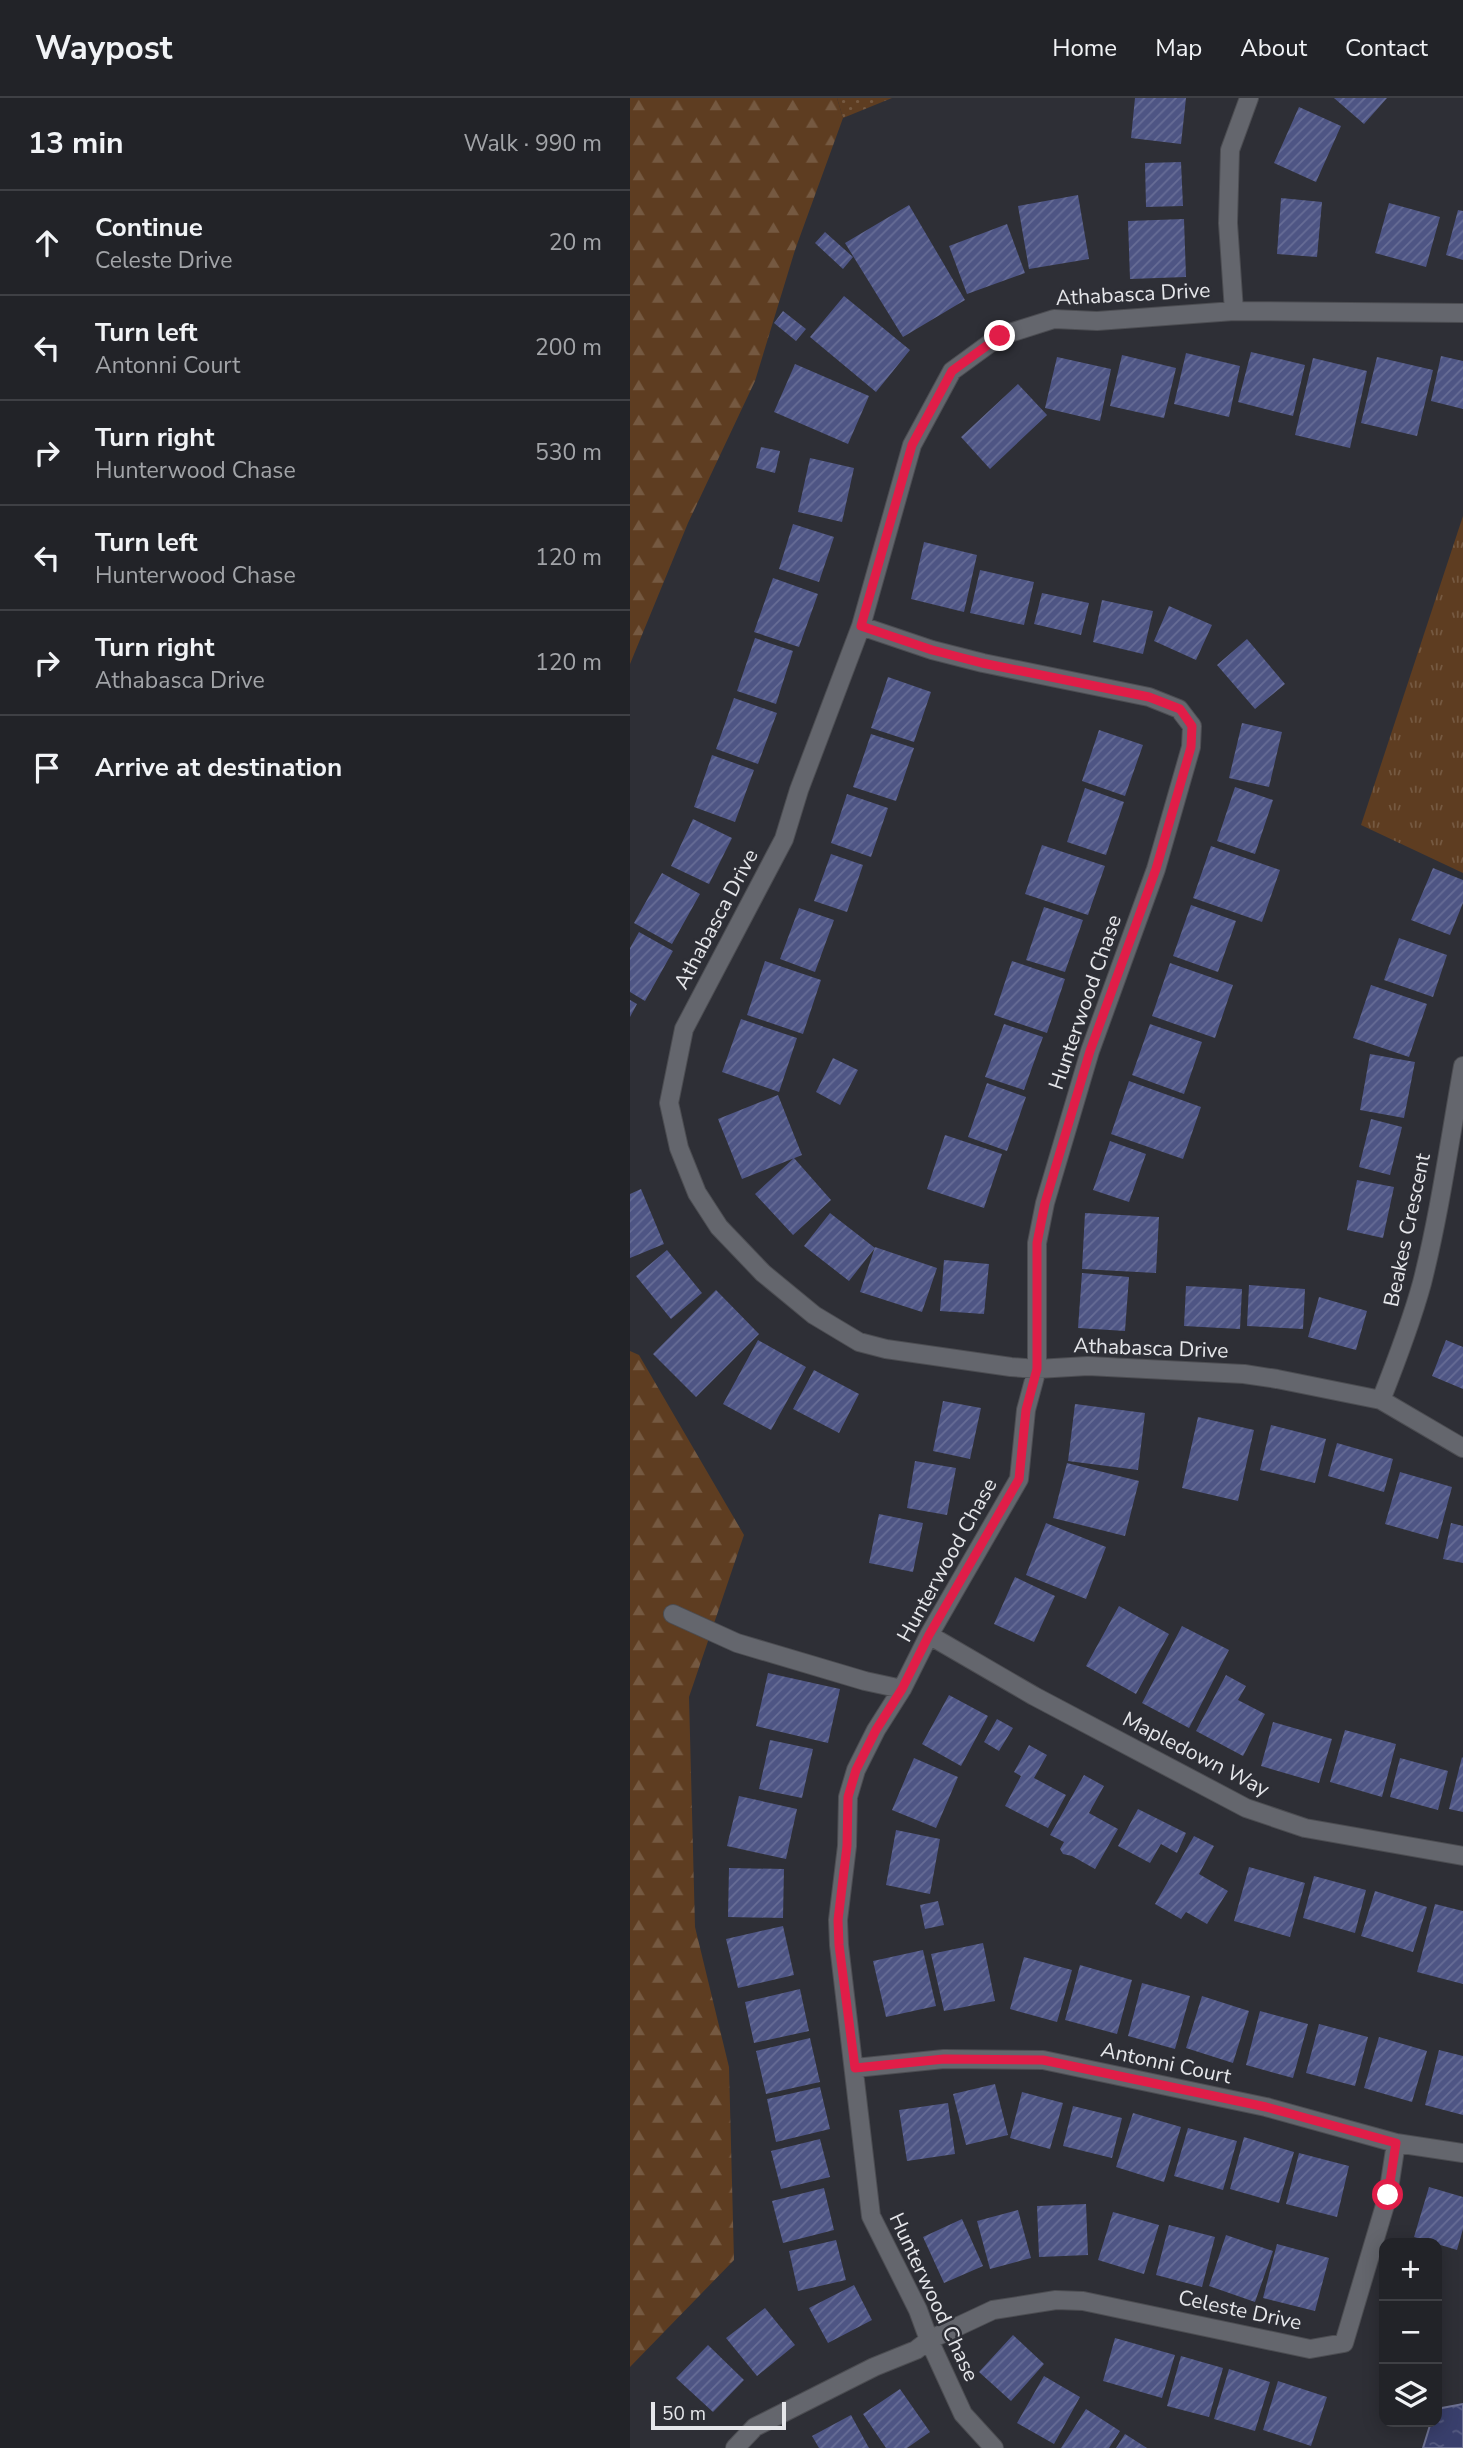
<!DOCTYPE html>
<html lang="en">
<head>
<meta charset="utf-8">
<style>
  body { margin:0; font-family:"Nunito Sans",sans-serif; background:#2a2b30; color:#f1f3f6 }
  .controls { position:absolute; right:21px; bottom:21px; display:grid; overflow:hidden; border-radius:14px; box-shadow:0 4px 18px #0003 }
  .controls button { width:63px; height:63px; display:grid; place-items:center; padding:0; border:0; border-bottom:2px solid #3f4045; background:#222328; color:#f1f3f6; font:35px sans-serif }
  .scale { position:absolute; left:21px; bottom:18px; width:135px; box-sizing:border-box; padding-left:7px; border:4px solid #e5e6ea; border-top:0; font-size:19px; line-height:24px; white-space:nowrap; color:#e5e6ea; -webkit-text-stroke:5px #2e2f36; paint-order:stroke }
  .stop { position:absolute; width:21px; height:21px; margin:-16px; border:5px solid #e11d48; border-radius:50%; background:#fff }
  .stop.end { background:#e11d48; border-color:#fff; box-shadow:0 2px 7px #0008 }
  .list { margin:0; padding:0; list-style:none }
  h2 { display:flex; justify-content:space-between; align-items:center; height:91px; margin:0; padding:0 28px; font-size:30px }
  h2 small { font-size:23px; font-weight:400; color:#a2a4a8 }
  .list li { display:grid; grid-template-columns:46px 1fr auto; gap:21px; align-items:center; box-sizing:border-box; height:105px; padding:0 28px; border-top:2px solid #3f4045 }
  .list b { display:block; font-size:26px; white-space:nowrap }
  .list p { margin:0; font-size:23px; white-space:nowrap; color:#a2a4a8 }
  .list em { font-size:23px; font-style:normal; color:#a2a4a8 }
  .icon { flex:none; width:38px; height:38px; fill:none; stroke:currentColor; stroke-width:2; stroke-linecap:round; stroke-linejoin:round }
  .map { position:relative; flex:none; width:833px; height:2350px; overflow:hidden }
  header { display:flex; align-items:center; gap:42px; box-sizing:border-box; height:98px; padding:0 35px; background:#222328; border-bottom:2px solid #3f4045 }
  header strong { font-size:33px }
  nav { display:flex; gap:38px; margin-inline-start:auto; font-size:24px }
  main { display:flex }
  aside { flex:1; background:#222328 }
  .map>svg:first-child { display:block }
  .grass { fill:url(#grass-dots) }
  .forest { fill:url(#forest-firs) }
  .park { fill:url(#park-tufts) }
  .water { fill:url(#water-ripples); stroke:#6d7192; stroke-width:2 }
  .building { fill:url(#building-hatch) }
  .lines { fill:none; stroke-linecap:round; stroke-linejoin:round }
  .minor-casing { stroke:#4c4d52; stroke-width:20 }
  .minor { stroke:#64666d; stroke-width:18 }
  .route { stroke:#e11d48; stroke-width:9 }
  .labels { text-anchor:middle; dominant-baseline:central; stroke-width:5; stroke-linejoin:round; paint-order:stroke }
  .street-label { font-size:21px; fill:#e5e6ea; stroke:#2e2f36 }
</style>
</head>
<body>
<header>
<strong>Waypost</strong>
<nav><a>Home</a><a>Map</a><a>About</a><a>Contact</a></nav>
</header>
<main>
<aside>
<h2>13 min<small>Walk · 990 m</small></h2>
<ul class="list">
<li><svg class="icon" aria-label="ahead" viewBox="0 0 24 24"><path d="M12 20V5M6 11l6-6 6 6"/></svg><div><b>Continue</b><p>Celeste Drive</p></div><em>20 m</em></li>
<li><svg class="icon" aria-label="left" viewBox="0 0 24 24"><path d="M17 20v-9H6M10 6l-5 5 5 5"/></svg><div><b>Turn left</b><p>Antonni Court</p></div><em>200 m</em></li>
<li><svg class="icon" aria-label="right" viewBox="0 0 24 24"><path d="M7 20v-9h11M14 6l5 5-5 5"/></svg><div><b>Turn right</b><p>Hunterwood Chase</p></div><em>530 m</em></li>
<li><svg class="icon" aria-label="left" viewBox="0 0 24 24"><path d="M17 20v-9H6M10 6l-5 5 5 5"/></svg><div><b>Turn left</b><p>Hunterwood Chase</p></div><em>120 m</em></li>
<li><svg class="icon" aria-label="right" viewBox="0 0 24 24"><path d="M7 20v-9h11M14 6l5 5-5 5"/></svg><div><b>Turn right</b><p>Athabasca Drive</p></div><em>120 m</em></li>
<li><svg class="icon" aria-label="arrive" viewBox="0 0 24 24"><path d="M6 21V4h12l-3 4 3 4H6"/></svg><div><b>Arrive at destination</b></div></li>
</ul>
</aside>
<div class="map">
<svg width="833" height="2350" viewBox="0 0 833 2350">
  <defs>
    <pattern id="grass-dots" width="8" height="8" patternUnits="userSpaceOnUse" patternTransform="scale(1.75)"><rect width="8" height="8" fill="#5e3d21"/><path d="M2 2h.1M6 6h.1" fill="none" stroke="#755941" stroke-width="1.8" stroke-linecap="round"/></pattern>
    <pattern id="forest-firs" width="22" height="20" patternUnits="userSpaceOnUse" patternTransform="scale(1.75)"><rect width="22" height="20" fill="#5e3d21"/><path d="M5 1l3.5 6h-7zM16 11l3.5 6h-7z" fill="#755941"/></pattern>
    <pattern id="park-tufts" width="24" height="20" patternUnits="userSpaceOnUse" patternTransform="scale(1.75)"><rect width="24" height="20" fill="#5e3d21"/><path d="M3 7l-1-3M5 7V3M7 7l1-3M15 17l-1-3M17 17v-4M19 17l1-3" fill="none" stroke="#755941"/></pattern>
    <pattern id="water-ripples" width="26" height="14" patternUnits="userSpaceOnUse" patternTransform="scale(1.75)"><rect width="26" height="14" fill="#393f6c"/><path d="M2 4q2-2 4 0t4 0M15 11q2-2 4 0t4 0" fill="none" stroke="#565b81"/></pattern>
    <pattern id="building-hatch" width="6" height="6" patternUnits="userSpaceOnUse" patternTransform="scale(1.75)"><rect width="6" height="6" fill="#4e5584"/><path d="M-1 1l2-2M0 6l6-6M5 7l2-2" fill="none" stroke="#676d96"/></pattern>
  </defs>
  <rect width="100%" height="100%" fill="#2e2f36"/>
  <path class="grass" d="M207,0H262L213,20Z"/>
  <path class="forest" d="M0,0H207L213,20L165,152L125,283L58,425L0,566Z
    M0,1253L9,1257L114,1437L59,1599L65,1829L99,1969L104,2162L0,2269Z"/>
  <path class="park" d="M833,418V775L731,727Z"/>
  <path class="water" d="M833,2306V2350H793L801,2324H807V2315L812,2310Z"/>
  <path class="building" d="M505,0H556L551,46L501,40Z
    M704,0H757L734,26Z
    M669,9L711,28L686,84L644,65Z
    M551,64L553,108L516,109L515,65Z
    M448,97L459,161L399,171L388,108Z
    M651,100L692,104L687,159L647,156Z
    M759,105L810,119L796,169L745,155Z
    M279,107L335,202L273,239L215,145Z
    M828,112L833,113V162L816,157Z
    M554,121L556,179L500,181L498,123Z
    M377,126L395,175L337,196L319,148Z
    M195,134L223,159L213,171L185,145Z
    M214,198L280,252L246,294L180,239Z
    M153,213L176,231L166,243L144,225Z
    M621,254L675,267L663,318L608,304Z
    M556,255L610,268L599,319L544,306Z
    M492,257L546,270L534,320L480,308Z
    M811,258L833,263V311L801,303Z
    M427,259L481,271L470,323L415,310Z
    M747,259L803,272L787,338L731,325Z
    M683,260L737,273L720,350L665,337Z
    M165,266L239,298L218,346L144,314Z
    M388,286L417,317L360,371L331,339Z
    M131,349L150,353L145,375L126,370Z
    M180,360L224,370L212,424L168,414Z
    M163,426L204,439L189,484L149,471Z
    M294,444L347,457L334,514L281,501Z
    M350,472L404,484L394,527L340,515Z
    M143,480L188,496L169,549L124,534Z
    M412,495L459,505L451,537L404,526Z
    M472,502L523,513L513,556L463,544Z
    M539,508L582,527L566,562L524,543Z
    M125,540L163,553L146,606L107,593Z
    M617,541L655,586L625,611L587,567Z
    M258,579L301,594L284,644L241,630Z
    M104,600L147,615L128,666L86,651Z
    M612,625L652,634L639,689L599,680Z
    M469,632L513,647L495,698L452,683Z
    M241,636L284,650L266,703L223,689Z
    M82,657L124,672L105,724L64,709Z
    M605,689L643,702L625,756L587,743Z
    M455,690L494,704L476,757L437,744Z
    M217,696L258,710L241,759L201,745Z
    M63,721L102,740L79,786L41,768Z
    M412,747L475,768L458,817L395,796Z
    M581,748L650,772L632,824L563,800Z
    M201,756L233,767L217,814L184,803Z
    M803,770L833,782V805L820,837L781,822Z
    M32,775L70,796L42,846L4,825Z
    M561,807L606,823L588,874L543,858Z
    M414,809L453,822L435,874L396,862Z
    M169,810L204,822L185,874L150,861Z
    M9,834L43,853L15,903L0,894V850Z
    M769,840L817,857L803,899L754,882Z
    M135,863L191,882L173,936L117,917Z
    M382,863L435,881L417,935L364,917Z
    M540,865L603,887L585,940L522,918Z
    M741,887L797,906L779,959L723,940Z
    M0,902L7,906L0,919Z
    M111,921L167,940L149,994L92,974Z
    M374,926L413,939L394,992L355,979Z
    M520,926L572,944L554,996L502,977Z
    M740,956L785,964L774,1020L730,1012Z
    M203,960L228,972L210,1007L186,994Z
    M499,983L571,1009L553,1061L481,1036Z
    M357,985L396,999L377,1053L338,1039Z
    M148,997L172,1057L112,1081L88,1021Z
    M741,1021L772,1029L760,1077L729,1069Z
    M315,1037L372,1056L354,1110L297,1091Z
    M480,1043L516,1056L499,1104L463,1092Z
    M164,1060L201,1102L163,1137L125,1096Z
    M727,1082L764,1089L753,1140L717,1132Z
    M11,1091L34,1146L0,1160V1096Z
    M200,1115L245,1150L219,1183L174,1148Z
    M455,1115L529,1119L526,1175L452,1171Z
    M245,1149L307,1170L292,1214L230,1194Z
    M37,1152L72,1195L41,1221L6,1178Z
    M314,1162L359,1166L354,1216L310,1213Z
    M452,1175L499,1179L495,1233L448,1230Z
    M619,1187L675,1191L673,1231L617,1228Z
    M556,1188L612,1191L610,1231L554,1228Z
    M86,1192L129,1236L66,1299L23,1256Z
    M689,1199L737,1213L726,1252L678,1239Z
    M128,1242L176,1269L141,1332L93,1306Z
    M816,1242L833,1249V1291L802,1278Z
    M184,1272L229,1296L209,1335L163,1311Z
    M313,1303L351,1310L340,1361L303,1353Z
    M445,1306L515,1315L508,1372L438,1363Z
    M568,1319L624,1332L608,1403L552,1390Z
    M641,1327L696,1341L685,1385L630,1372Z
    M707,1345L763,1361L754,1394L698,1378Z
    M285,1363L326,1370L317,1417L277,1410Z
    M437,1365L509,1383L495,1438L423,1420Z
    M770,1374L822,1389L808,1441L755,1426Z
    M249,1416L293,1425L283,1474L239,1465Z
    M416,1425L476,1449L456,1501L396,1477Z
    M821,1425L833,1428V1465L813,1461Z
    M385,1479L425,1498L404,1544L364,1526Z
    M489,1508L539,1536L506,1596L456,1568Z
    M552,1528L599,1552L559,1630L512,1605Z
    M138,1575L210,1591L198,1645L126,1628Z
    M596,1577L616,1588L608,1602L635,1616L613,1658L566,1633Z
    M319,1597L358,1618L331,1668L292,1646Z
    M367,1621L383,1630L369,1653L354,1644Z
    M643,1624L702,1641L689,1685L631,1668Z
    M715,1632L766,1646L752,1699L700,1684Z
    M140,1642L183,1651L172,1700L129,1691Z
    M399,1647L417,1657L404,1680L436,1697L418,1730L375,1708L391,1678L384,1674Z
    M832,1659L833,1660V1714L819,1711Z
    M284,1660L328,1679L306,1730L262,1712Z
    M770,1660L818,1673L808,1712L760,1699Z
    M454,1677L474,1688L459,1715L488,1731L465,1771L442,1758L433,1756L430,1751L434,1744L420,1737Z
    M109,1698L167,1711L156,1761L97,1748Z
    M508,1711L556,1735L547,1755L531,1746L520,1765L488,1748Z
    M266,1732L310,1741L300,1796L256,1787Z
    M564,1738L584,1748L569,1776L598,1793L577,1826L556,1814L551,1821L525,1806Z
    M619,1769L675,1785L660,1839L604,1823Z
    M99,1770L154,1771L153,1820L98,1819Z
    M684,1778L736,1792L725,1835L673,1820Z
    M745,1793L797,1809L783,1854L731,1838Z
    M308,1803L314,1827L295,1831L290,1807Z
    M805,1806L833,1813V1886L787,1874Z
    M153,1828L164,1877L108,1890L96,1841Z
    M353,1845L365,1903L314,1913L301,1856Z
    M293,1852L306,1908L256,1919L243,1863Z
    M394,1859L442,1872L427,1924L380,1911Z
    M450,1867L502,1882L487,1936L435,1922Z
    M512,1885L560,1898L545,1951L498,1938Z
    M170,1891L179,1933L124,1945L115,1904Z
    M572,1898L619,1913L603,1965L556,1950Z
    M630,1913L678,1926L663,1980L616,1967Z
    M689,1926L738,1939L725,1988L676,1975Z
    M749,1939L797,1953L782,2004L734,1990Z
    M180,1940L190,1984L136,1996L126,1953Z
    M809,1952L833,1958V2017L795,2007Z
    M365,1986L378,2037L336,2047L323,1996Z
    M190,1989L200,2031L146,2044L137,2001Z
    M392,1994L433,2005L420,2051L380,2040Z
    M318,2005L325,2056L277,2063L269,2012Z
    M443,2008L492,2020L482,2060L433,2048Z
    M503,2015L551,2029L534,2084L486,2069Z
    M558,2030L607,2043L593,2092L544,2078Z
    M614,2039L664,2054L649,2105L600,2091Z
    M190,2041L200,2079L151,2091L141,2053Z
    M669,2055L719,2068L707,2119L656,2106Z
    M799,2089L833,2099V2131L827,2152L784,2139Z
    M194,2090L204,2132L153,2145L142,2103Z
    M456,2106L458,2157L409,2159L407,2108Z
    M388,2112L401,2160L360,2171L347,2123Z
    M483,2114L529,2127L514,2176L468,2162Z
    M332,2121L353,2168L314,2185L293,2139Z
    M539,2127L585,2139L572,2189L526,2177Z
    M596,2137L643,2153L625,2204L579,2188Z
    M206,2142L216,2182L168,2193L159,2153Z
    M647,2146L699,2160L685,2213L633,2200Z
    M224,2187L242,2222L198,2245L179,2210Z
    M135,2210L165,2247L127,2278L96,2240Z
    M383,2237L414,2266L381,2303L349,2274Z
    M485,2240L545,2257L532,2300L473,2283Z
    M78,2247L114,2282L83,2314L46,2280Z
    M551,2258L593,2270L579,2319L537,2308Z
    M599,2271L640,2284L625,2333L584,2321Z
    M414,2278L450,2299L424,2346L387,2325Z
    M648,2283L697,2299L681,2348L633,2332Z
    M270,2291L300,2334L277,2350H256L233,2316Z
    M456,2311L490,2333L479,2350H431Z
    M221,2317L239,2350H189L182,2338Z
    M495,2336L517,2350H486Z"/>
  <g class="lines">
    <defs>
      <path id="minor" d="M604,213L598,125L600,52L619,0
        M833,215L604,213L467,223L424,221L370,238L322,273L282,347L231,528L169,692L154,741L54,931L39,1005L49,1050L67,1095L89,1129L133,1175L184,1217L229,1244L256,1251L381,1269L407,1271L458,1268L614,1276L647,1281L751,1302L833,1350
        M231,528L302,552L353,565L519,599L549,611L562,628L561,649L526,771L460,953L415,1105L407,1145V1271L396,1312L389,1381L299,1537L272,1591L246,1632L226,1672L218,1699L217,1748L208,1822L209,1847L241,2118L288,2212L299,2242L333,2316L364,2350
        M751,1302C766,1264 781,1225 792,1185C810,1114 820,1040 833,968
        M43,1516L107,1545L235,1583L272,1591
        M299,1537L404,1598L616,1710L675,1730L833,1758
        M225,1970L314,1961L413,1962L636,2009L766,2045L833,2055
        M105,2350L125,2329L244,2269L286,2252L299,2242L363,2212L426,2202L453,2203L680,2251L714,2245L758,2097L766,2045"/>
    </defs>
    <use href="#minor" class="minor-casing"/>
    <use href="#minor" class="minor"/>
  </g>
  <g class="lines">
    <path class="route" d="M370,238L322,273L282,347L231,528L302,552L352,565L519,599L550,611L562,628L561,649L526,771L460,953L415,1105L407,1145V1271L396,1312L389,1381L299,1537L272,1591L246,1632L226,1672L218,1699L217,1748L208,1822L209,1847L225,1970L314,1961L413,1962L636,2009L766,2045L758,2097"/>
  </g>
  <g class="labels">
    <g class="street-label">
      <text transform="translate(503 196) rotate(-3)">Athabasca Drive</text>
      <text transform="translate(86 821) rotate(-62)">Athabasca Drive</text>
      <text transform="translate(455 904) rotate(-71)">Hunterwood Chase</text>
      <text transform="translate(777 1132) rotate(-78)">Beakes Crescent</text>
      <text transform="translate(521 1250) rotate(2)">Athabasca Drive</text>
      <text transform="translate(317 1462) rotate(-61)">Hunterwood Chase</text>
      <text transform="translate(566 1656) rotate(27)">Mapledown Way</text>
      <text transform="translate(536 1965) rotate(12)">Antonni Court</text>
      <text transform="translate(304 2199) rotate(65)">Hunterwood Chase</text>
      <text transform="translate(610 2212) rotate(12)">Celeste Drive</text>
    </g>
  </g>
</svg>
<div class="controls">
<button>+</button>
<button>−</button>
<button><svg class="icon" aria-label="layers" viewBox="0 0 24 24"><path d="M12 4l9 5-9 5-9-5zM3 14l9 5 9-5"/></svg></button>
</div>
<div class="scale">50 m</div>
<div class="stop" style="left:758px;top:2097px"></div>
<div class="stop end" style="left:370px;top:238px"></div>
</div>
</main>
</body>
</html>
